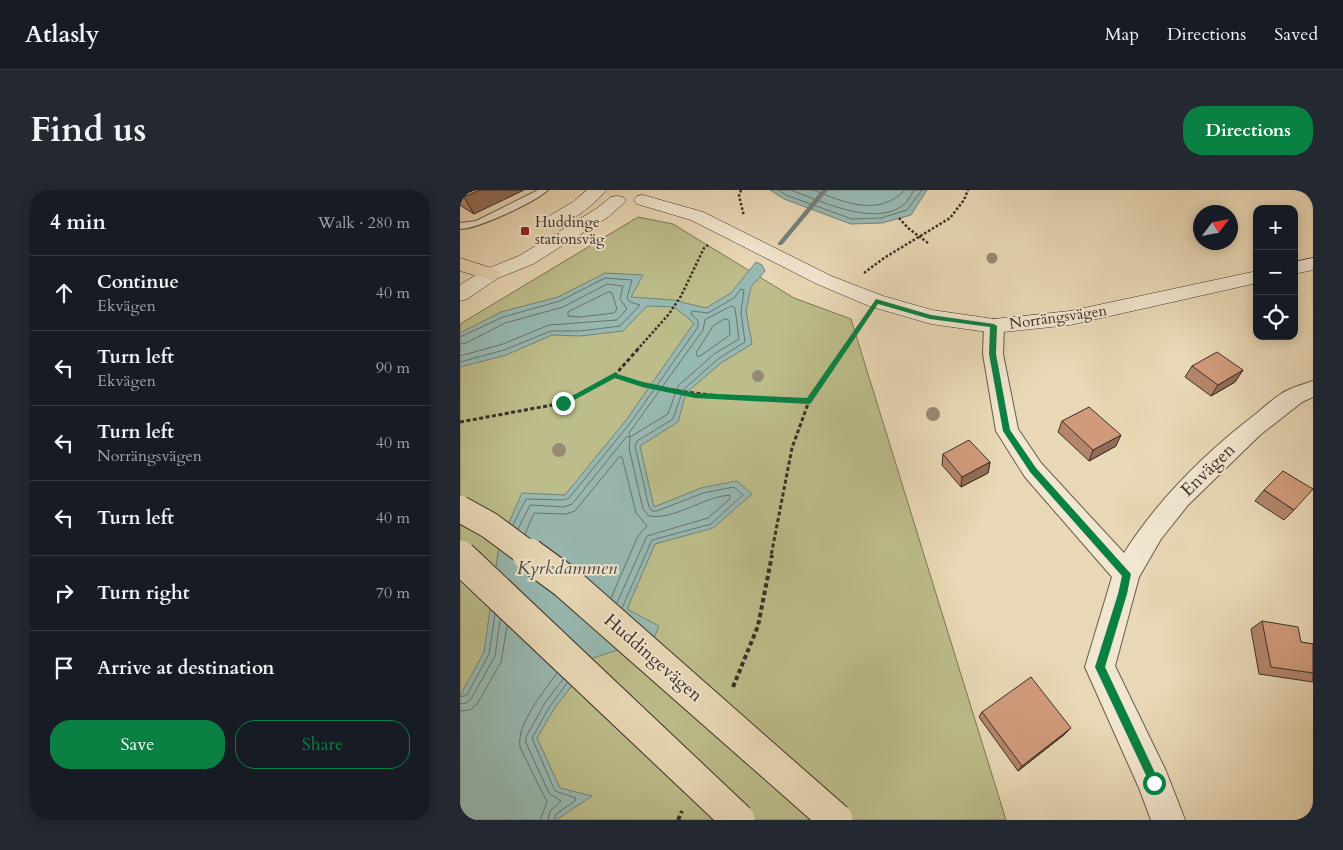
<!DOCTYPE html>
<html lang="en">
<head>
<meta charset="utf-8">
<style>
  body { margin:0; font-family:Cardo,serif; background:#242831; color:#f1f3f6 }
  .controls { position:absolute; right:15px; top:15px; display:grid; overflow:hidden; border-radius:10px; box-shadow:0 2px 12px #0003 }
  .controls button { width:45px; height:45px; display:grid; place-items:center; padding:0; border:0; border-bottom:1px solid #363941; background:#171b24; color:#f1f3f6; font:25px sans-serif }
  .compass { position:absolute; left:733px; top:15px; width:45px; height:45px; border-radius:50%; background:#171b24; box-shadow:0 2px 12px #0003; rotate:58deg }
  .stop { position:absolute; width:15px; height:15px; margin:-11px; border:4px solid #0b8043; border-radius:50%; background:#fff }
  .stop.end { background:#0b8043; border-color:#fff; box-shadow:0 1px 5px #0008 }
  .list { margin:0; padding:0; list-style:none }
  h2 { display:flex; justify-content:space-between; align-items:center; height:65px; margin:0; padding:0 20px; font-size:21px }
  h2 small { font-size:16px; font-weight:400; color:#9ea1a6 }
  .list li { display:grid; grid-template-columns:32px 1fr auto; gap:15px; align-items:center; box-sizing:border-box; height:75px; padding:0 20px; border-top:1px solid #363941 }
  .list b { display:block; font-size:19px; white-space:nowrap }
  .list p { margin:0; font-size:16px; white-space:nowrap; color:#9ea1a6 }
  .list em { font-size:16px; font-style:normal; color:#9ea1a6 }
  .actions { display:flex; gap:10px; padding:15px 20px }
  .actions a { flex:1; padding:11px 0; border:1px solid #0b8043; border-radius:20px; text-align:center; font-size:18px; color:#0b8043 }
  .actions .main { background:#0b8043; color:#fff }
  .icon { flex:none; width:28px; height:28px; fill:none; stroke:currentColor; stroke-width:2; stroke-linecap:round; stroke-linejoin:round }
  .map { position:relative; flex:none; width:853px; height:630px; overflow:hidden; border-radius:20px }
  header { display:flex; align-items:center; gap:30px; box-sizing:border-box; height:70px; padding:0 25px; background:#171b24; border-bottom:1px solid #363941 }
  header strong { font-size:24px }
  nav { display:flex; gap:28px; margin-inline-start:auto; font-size:18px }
  .intro { display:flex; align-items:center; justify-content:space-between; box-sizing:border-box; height:120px; padding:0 30px }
  h1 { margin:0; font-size:35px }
  .button { padding:12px 22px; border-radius:20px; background:#0b8043; color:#fff; font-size:18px; font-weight:700 }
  main { display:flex; gap:30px; padding:0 30px }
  aside { flex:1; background:#171b24; border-radius:20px; box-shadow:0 2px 12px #0003 }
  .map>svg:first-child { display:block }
  .green { fill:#bcbd8a; stroke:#7c765a }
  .water { fill:#98b9b2; stroke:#73827b }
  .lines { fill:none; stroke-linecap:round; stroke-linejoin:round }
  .shore { stroke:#6a746e; stroke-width:1 }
  .stream { fill:#73827b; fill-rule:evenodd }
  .lane-casing { stroke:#67594c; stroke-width:2 }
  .street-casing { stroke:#67594c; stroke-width:2 }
  .secondary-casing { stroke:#3c2f29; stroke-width:1 }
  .primary-casing { stroke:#3c2f29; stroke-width:1 }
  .path-far2 { stroke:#3c2f29; stroke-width:2.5; stroke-dasharray:2.5 2; stroke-linecap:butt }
  .path-far1 { stroke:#3c2f29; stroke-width:3; stroke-dasharray:4 2.5; stroke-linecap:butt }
  .path { stroke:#3c2f29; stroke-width:4; stroke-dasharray:4.5 3; stroke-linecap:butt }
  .lane { fill:#f1e6cf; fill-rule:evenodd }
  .street { fill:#f1e6cf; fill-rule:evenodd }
  .secondary { fill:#f1e6cf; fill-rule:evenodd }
  .primary { fill:#e9d8b5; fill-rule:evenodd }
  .primary-bridge-far1-casing { stroke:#3c2f29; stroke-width:28; stroke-linecap:butt }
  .primary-bridge-casing { stroke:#3c2f29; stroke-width:35; stroke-linecap:butt }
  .primary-bridge-far1 { stroke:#e9d8b5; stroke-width:26 }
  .primary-bridge { stroke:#e9d8b5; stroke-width:33 }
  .tree { fill:#988a72 }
  .wall { fill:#b4856a; stroke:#3c2f29 }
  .shaded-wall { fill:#926c56; stroke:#3c2f29 }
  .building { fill:#d19b7b; stroke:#3c2f29 }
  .route { fill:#0b8043 }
  .poi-dot { fill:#8f2418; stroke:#f1e6cf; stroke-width:2 }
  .labels { text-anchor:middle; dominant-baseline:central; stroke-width:4; stroke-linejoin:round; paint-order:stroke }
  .far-poi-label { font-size:15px; fill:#3c2f29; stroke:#f1e6cf; text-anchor:start }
  .far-street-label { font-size:15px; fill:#3c2f29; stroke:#f1e6cf }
  .street-label { font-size:18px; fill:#3c2f29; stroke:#f1e6cf }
  .water-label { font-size:19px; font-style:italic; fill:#4e4b44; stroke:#f1e6cf }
</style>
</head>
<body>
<header>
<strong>Atlasly</strong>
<nav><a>Map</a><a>Directions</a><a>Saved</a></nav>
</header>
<div class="intro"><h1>Find us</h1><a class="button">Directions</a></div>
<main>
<aside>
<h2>4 min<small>Walk · 280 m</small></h2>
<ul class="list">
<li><svg class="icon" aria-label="ahead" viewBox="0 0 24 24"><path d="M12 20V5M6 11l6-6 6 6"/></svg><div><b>Continue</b><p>Ekvägen</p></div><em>40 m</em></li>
<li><svg class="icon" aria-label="left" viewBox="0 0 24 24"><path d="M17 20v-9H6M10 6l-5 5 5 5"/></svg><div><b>Turn left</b><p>Ekvägen</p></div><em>90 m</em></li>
<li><svg class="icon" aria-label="left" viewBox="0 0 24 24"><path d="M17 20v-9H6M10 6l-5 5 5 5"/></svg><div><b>Turn left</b><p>Norrängsvägen</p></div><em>40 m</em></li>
<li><svg class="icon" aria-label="left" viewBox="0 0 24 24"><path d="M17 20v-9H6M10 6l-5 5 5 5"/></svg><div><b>Turn left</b></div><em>40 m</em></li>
<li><svg class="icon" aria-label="right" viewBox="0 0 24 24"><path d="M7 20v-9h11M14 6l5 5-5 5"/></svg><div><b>Turn right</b></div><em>70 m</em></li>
<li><svg class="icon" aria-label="arrive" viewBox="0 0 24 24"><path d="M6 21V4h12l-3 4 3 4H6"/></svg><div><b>Arrive at destination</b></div></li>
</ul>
<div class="actions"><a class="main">Save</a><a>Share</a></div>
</aside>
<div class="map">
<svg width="853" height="630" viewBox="0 0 853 630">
  <rect width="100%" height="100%" fill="#e9d8b5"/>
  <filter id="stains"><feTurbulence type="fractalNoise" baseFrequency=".004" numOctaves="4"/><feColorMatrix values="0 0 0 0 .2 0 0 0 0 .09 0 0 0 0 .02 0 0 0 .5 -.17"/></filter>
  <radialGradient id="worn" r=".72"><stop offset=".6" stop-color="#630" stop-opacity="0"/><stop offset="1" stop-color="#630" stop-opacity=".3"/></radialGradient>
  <path class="green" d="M178,27L213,34L334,108L391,129L546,630H0V134Z"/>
  <path class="water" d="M310,0H467L451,25L422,33L391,34L324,9Z
    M296,72L302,75L305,81L291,97L286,121L292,154L261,173L226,203L218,232L180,256L194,317L241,298L277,291L292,304L253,338L195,354L167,419L199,436L194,448L133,468L94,519L77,548L100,598L132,606L96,630H0V506L24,462L39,355L62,303L105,305L167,229L234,133L214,117L187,116L163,141L120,146L92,145L46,165L0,177V143L41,122L98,107L145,83L183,85L171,107L213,110L246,118L271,103Z"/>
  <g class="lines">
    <path class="shore" d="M319,0L326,5L392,29L421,28L447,20L462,0
      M331,0C360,11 418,39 446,13C449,9 451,4 454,0
      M353,0C384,12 418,28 445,0
      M149,102L152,103L157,119L154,123L120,127L108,126V122Z
      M272,116L275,118L279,149L254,164L218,196L208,224L170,247L169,243L243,140L245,130Z
      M265,129L269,130L270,145L240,166H237L236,163L253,136Z
      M0,147L43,127L100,111L145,88L172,90L167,108L170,112L180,115L160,136L120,141H91L44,160L0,172
      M0,154L6,153L45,133L103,117L147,94L163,96L160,109L167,119L157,130L89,135L43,154L0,166
      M53,335L66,309L104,310L109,308L171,232L238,137V131L231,124L232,121L248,123L274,108L281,99L284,100L281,122L285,152L258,169L223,200L213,229L177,251L175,256L189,317L192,321H197L243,303L274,297L283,305L251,334L192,350L162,418
      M58,339L70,315L104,317L112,314L167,246L170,248L169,258L183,319L189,326C215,330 243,307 270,305V309L248,328L187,346L157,413
      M65,344L74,323L106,324L115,321L159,267H162L176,323L187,336L178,346L151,408
      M0,507L7,505L29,464L35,424
      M0,514L6,513L11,509L35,466L40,430
      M0,521L10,520L17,514L41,472L47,436
      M80,630L87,612L60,557C56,535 84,501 97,483
      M88,630L90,621L101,611L89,603L66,553V547L85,513L103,489
      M94,630L96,624L115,611L116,608L95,601L72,548L90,516L107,493"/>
    <path class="stream" d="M362,0H368L322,55H318V53Z"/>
    <defs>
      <path id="lane" d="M78,0H88C75,12 18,39 0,39V33L16,31Z"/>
      <path id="street" d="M534,129L541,131L544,136L543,164L558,239L581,273L664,363C699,308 746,262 797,223C807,215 817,205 828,200C836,196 845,194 853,191V207L842,212L800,245L728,315L701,349L679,387L655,476L706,581L725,630H691L679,598L625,477L652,387L565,287L536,241L523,164L524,136L527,131Z"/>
      <path id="secondary" d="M127,0H146C136,14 102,41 84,37L82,33L84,29L113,12Z
        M183,5L243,22L371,86L423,106L472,120L534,129L610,121L797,81V93L610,135L534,143L471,134L409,116L357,94L231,30L177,14L174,10L177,6Z
        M157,6L163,7L166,11L148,27L73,74L38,88L7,109L0,111V95L24,80L59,66L136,19L151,7Z
        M853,68V80L834,84V72Z"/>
      <path id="primary" d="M0,68L38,80L41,84L38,88L31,90L0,81Z"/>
    </defs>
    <use href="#lane" class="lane-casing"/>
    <use href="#street" class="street-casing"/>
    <use href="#secondary" class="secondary-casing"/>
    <use href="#primary" class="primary-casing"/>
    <path class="path-far2" d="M281,0L279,6L284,26
      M439,28L448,38L468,53
      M404,83L424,68L490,28L504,10L508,0
      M177,160L209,124L221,106L244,58L248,55
      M384,160L405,129"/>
    <path class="path-far1" d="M154,186C220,207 281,207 349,211L332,258L311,366
      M349,211L385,159
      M0,232L103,213L154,186L178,159"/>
    <path class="path" d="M273,497L298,436L312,365
      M218,630L222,621"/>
    <use href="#lane" class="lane"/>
    <use href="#street" class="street"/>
    <use href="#secondary" class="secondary"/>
    <use href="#primary" class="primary"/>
    <defs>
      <path id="primary-bridge-far1" d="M0,319L29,335L71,366"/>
      <path id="primary-bridge" d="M69,365L106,392L376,630
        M0,367L278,630"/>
    </defs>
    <use href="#primary-bridge-far1" class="primary-bridge-far1-casing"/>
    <use href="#primary-bridge" class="primary-bridge-casing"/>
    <use href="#primary-bridge-far1" class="primary-bridge-far1"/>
    <use href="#primary-bridge" class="primary-bridge"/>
  </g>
  <g class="tree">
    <circle cx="532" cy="68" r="5.5"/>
    <circle cx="298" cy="186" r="6"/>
    <circle cx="473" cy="224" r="7"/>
    <circle cx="99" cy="260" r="7"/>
  </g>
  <path class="wall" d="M0,0L14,24L0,15Z
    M732,176L783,180L775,192L751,206L725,187Z
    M602,231L656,256L629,271L598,242Z
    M483,264L530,272L528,283L501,297L482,275Z
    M804,300L834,320L824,330L795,311Z
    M802,431L841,452L853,454V492L799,484L791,439Z
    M522,522L611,538L605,544L558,581L519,527Z"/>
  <path class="shaded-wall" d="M20,0H64L14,24L4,7Z
    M783,180L775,192L751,206L758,195Z
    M661,245L656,256L629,271L633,260Z
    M530,272L528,283L501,297L502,287Z
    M611,538L605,544L558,581L562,576Z"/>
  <path class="building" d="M0,0H20L4,7L0,5Z
    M757,162L783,180L758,195L732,176Z
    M629,217L661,245L633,260L602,231Z
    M509,250L530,272L502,287L483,264Z
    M823,281L853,299L834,320L804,300Z
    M802,431L838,437L841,452L853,454V483L811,477Z
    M571,487L611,538L562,576L522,522Z"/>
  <path class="route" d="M416,109L471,125L534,134L537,136L536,164L550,240L576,278L671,384L667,404L645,477L698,589L700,593L698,596L694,598L691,596L635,477L658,404L662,386L570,282L543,241L529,164L530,137L470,129L418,114L351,213L349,214L235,208L182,197L155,188L105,215L99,213L154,183L183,192L235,203L347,208Z"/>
  <rect class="poi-dot" x="60" y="36" width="10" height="10" rx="2.5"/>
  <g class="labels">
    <g class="far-poi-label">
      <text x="75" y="32">Huddinge<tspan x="75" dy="17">stationsväg</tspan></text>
    </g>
    <g class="far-street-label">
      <text transform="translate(598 127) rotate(-8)">Norrängsvägen</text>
    </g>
    <g class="street-label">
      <text transform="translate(748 280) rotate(-44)">Envägen</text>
      <text transform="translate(193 468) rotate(41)">Huddingevägen</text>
    </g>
    <g class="water-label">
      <text x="107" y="378">Kyrkdammen</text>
    </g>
  </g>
  <rect width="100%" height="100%" filter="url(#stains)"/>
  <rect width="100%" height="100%" fill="url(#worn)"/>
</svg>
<div class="controls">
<button>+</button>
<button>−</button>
<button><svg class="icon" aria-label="locate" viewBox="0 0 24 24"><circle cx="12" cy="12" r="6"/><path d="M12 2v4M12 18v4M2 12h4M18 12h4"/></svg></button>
</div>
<svg class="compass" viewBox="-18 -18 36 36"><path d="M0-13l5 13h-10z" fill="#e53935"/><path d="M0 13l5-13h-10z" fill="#9ea1a6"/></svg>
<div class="stop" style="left:694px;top:593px"></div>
<div class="stop end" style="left:103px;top:213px"></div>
</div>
</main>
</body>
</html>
